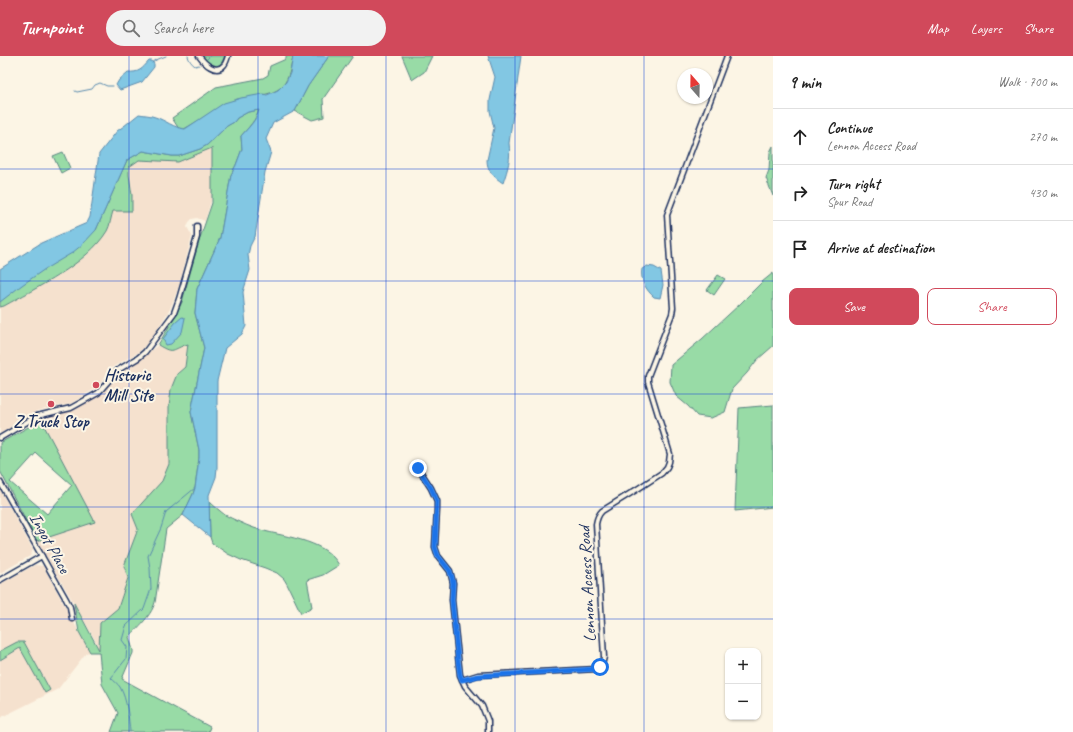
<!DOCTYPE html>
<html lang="en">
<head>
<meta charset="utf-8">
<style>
  body { margin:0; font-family:Caveat,sans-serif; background:#f2f2f2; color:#222 }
  .controls { position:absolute; right:12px; bottom:12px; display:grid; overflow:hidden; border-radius:8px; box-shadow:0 1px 3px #0004 }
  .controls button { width:36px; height:36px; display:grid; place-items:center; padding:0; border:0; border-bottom:1px solid #e0e0e0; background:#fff; color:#222; font:20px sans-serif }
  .compass { position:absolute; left:677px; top:12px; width:36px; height:36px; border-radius:50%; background:#fff; box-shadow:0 1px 3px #0004; rotate:340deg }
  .stop { position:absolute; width:12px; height:12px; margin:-9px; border:3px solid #1a73e8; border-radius:50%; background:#fff }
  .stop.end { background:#1a73e8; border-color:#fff; box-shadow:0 1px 4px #0008 }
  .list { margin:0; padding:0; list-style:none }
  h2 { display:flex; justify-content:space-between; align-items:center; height:52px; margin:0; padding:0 16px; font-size:17px }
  h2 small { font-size:13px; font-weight:400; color:#767676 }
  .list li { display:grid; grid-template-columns:26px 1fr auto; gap:12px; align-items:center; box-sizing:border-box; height:56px; padding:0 16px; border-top:1px solid #e0e0e0 }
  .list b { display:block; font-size:15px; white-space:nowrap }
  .list p { margin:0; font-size:13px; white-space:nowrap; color:#767676 }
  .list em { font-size:13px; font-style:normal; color:#767676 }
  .actions { display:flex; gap:8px; padding:12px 16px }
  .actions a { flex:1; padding:9px 0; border:1px solid #d1495b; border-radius:8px; text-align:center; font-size:14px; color:#d1495b }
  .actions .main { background:#d1495b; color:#fff }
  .icon { flex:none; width:22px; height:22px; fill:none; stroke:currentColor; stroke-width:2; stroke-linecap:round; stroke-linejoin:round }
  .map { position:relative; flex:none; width:773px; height:676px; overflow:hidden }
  header { display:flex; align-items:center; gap:24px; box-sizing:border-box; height:56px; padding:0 20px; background:#d1495b; color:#fff }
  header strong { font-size:19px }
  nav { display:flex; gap:22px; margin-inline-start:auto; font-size:14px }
  .search { width:280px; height:36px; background:#f2f2f2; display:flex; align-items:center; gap:10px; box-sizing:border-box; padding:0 14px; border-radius:22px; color:#767676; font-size:15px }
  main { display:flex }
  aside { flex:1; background:#fff }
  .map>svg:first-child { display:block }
  .built { fill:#f5e1ce }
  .green { fill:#98dba6; stroke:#5a8582; fill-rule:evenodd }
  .water { fill:#82c7e3; stroke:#598aae }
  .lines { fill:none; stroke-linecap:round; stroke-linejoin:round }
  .stream { stroke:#598aae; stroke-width:1 }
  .street-casing { stroke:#1b2f5e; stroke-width:7 }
  .street { stroke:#fcf5e5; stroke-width:4 }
  .route { stroke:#1a73e8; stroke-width:5 }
  .grid { fill:none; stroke:#1d4ed8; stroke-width:1; stroke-opacity:0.55 }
  .poi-dot { fill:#d1495b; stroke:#fcf5e5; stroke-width:1.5 }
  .labels { text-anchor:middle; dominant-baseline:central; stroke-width:4; stroke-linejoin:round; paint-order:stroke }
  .poi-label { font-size:17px; font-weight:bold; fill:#1b2f5e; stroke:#fcf5e5; text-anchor:start }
  .street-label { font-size:17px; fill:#1b2f5e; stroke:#fcf5e5 }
</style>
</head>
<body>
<header>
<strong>Turnpoint</strong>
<div class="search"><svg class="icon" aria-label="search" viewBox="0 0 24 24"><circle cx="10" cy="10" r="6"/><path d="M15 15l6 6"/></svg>Search here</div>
<nav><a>Map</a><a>Layers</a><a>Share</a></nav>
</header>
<main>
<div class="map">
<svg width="773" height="676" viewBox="0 0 773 676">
  <rect width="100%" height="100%" fill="#fcf5e5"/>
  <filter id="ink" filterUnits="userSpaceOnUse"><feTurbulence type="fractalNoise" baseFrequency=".025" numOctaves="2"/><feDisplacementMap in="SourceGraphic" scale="8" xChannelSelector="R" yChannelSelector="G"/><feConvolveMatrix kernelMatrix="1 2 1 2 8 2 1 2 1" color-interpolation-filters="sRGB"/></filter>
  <g filter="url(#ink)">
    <path class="built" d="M212,92V142L205,165L197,162L192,163L189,166L187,171L192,180L179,230L170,253L151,283L139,296L111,312L98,331L70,348L37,355L0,378V251L4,250L55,222L90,196L107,175L113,155L132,139L129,119V111L139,104L178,106Z
      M188,288L185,311L177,318L169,351V408L163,425L132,458L138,473L124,510L128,522L118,552L100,567L99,595L95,584L74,547L37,485L94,466L41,364L75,353L102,338L116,320L130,311L158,289L165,293Z
      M0,434L33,494L30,500L0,517Z
      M35,509L43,510L90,596L86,597L58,633L0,662V528Z"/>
    <path class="green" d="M202,0H225L220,10C211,11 207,7 202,0Z
      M286,0H293C288,27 285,36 256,40C249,41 242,42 234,44L184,73H179L172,62L202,41L205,39L216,31L263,22L268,19L270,10L286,3Z
      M329,0H353L323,43L324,61L312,64L295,55L308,30Z
      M402,0H432L424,16L412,24Z
      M259,54C256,64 248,72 241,80L242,93L236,109L231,119L220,182L197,233L195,257L204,292L191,356L199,394V402L195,432L193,438L183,459L166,473L156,540C155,557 140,569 129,581L133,594V597L122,623L210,671L208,676H111L118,657L102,628L99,596H90L79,576L74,547L99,594L100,567L118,552L128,522L124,510L138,473L132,458L162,425L169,408V351L171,333L177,318L185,311L188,288C172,293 174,299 158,289L174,262L182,246L199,185L212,147V92L178,106L139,104L129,111V119L132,139V155H113C111,161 110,170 107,175C87,208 36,232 4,250L0,251V228L96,174L127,104L143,95L172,100H179L200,93L207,89L227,70L234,66L237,62L248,56Z
      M773,90V140L766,122L769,114L770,96Z
      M63,96L70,112L61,117L53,100Z
      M773,217V290L757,304L747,317L732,333L725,356L711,362L697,360L688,350L676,340L670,326L671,309L702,283L740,248L762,226Z
      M718,219L725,223L714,239L707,234Z
      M773,349V451L735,455L739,352Z
      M41,364L95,466L37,485L0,415V387ZM36,397L72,429L47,458L10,426Z
      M209,445C214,450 220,455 225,459C233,463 245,469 254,472C280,481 324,482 339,509L323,519L307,524L312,551L301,557L287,528L284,523L277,517L265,512L241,504L228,498L212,487L210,481Z
      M17,586H24L50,634L45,637L20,592L0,604V595Z"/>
    <path class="water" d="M293,0H329L308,30L295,55L273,67L266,83L271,96L265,116L255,181L254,182L250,190L248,199L250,214L243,236L246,270L242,278L225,292L217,325V412L216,421L209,439L210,481L183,459L193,438L195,432L199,402V394L191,356L204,292L195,257L197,233L220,182L231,119L236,109L242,93L241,80C248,72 256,65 259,54L248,56L237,62L234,66L227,70L207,89L200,93L179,100H172L143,95L127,104L96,174L83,188L72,197L45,213L22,229L0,246V213L41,187L87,167L90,161L99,98L117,75L124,70L139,58C144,59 150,59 155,61C165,64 174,72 185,73L224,47L241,42L263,38L267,39L278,34L286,26L290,17Z
      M488,0H521L509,87C511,103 508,112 503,127C494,121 487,115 487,104L494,72L490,55V44L495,21Z
      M149,5H152L154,8V11L142,26L120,34L116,29L119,24L128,16C139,17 142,13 149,5Z
      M647,210L654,211L661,215L663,229L660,242L654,241C646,234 640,224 642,213Z
      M182,261L185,262L182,276L171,288L166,289L163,283L175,267Z"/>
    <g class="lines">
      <path class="stream" d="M188,0C189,4 191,7 195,10L199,9
        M207,3L210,0
        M152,7L156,4L166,0
        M75,35L77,36L92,33L95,29L100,27L107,30H113
        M130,676C129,663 127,643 120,631C118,628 114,625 111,622L126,603L127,591L122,584L126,570L144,553L151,533L150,512L148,500L161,472L166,456L195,432"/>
      <defs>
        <path id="street" d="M199,0C204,7 216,19 224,9C226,7 227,3 228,0
          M0,382L37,360L71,352L98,337L118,314L138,302L145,296L174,257L179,243L197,181V170
          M418,412L431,432L437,445V453L435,491L438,500L450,515L453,527L452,544L460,619L465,630L482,650L488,665V676
          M0,426L66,543L70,551L72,563
          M0,524L42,500
          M462,624L478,619L597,613L602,609L604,601L596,468C597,462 598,459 602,455L639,432L662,417L667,411L669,406L670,398L648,326V320L672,258L673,252L667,159L727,0"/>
      </defs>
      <use href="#street" class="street-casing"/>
      <use href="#street" class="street"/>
    </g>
  </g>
  <g class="lines" filter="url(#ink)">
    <path class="route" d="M418,412L431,432L437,445L435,491L438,500L450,515L452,522L453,527L452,544L458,604L460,619L462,624L478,620L597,613L600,611"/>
  </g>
  <path class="grid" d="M129,0V676M258,0V676M386,0V676M515,0V676M644,0V676M0,113H773M0,225H773M0,338H773M0,451H773M0,563H773"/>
  <g class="poi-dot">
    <circle cx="96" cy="329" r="4"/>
    <circle cx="51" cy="348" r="4"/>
  </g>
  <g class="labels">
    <g class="poi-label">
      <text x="104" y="319">Historic<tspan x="104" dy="20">Mill Site</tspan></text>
      <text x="51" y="365" text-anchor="middle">Z Truck Stop</text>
    </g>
    <g class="street-label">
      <text transform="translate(50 487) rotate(61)">Ingot Place</text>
      <text transform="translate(587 528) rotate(-93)">Lennon Access Road</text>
    </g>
  </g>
</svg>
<div class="controls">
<button>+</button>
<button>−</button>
</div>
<svg class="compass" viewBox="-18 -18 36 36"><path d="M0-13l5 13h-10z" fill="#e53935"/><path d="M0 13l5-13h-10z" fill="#767676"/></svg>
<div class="stop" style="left:600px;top:611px"></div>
<div class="stop end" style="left:418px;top:412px"></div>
</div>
<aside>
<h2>9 min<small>Walk · 700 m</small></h2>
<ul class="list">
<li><svg class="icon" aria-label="ahead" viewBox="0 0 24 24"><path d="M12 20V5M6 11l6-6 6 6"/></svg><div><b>Continue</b><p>Lennon Access Road</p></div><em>270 m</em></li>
<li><svg class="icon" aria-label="right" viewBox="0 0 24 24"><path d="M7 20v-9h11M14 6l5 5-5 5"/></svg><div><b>Turn right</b><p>Spur Road</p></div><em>430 m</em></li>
<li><svg class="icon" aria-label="arrive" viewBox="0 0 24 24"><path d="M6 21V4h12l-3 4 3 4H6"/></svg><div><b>Arrive at destination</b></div></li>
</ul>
<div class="actions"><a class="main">Save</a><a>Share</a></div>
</aside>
</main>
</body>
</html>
